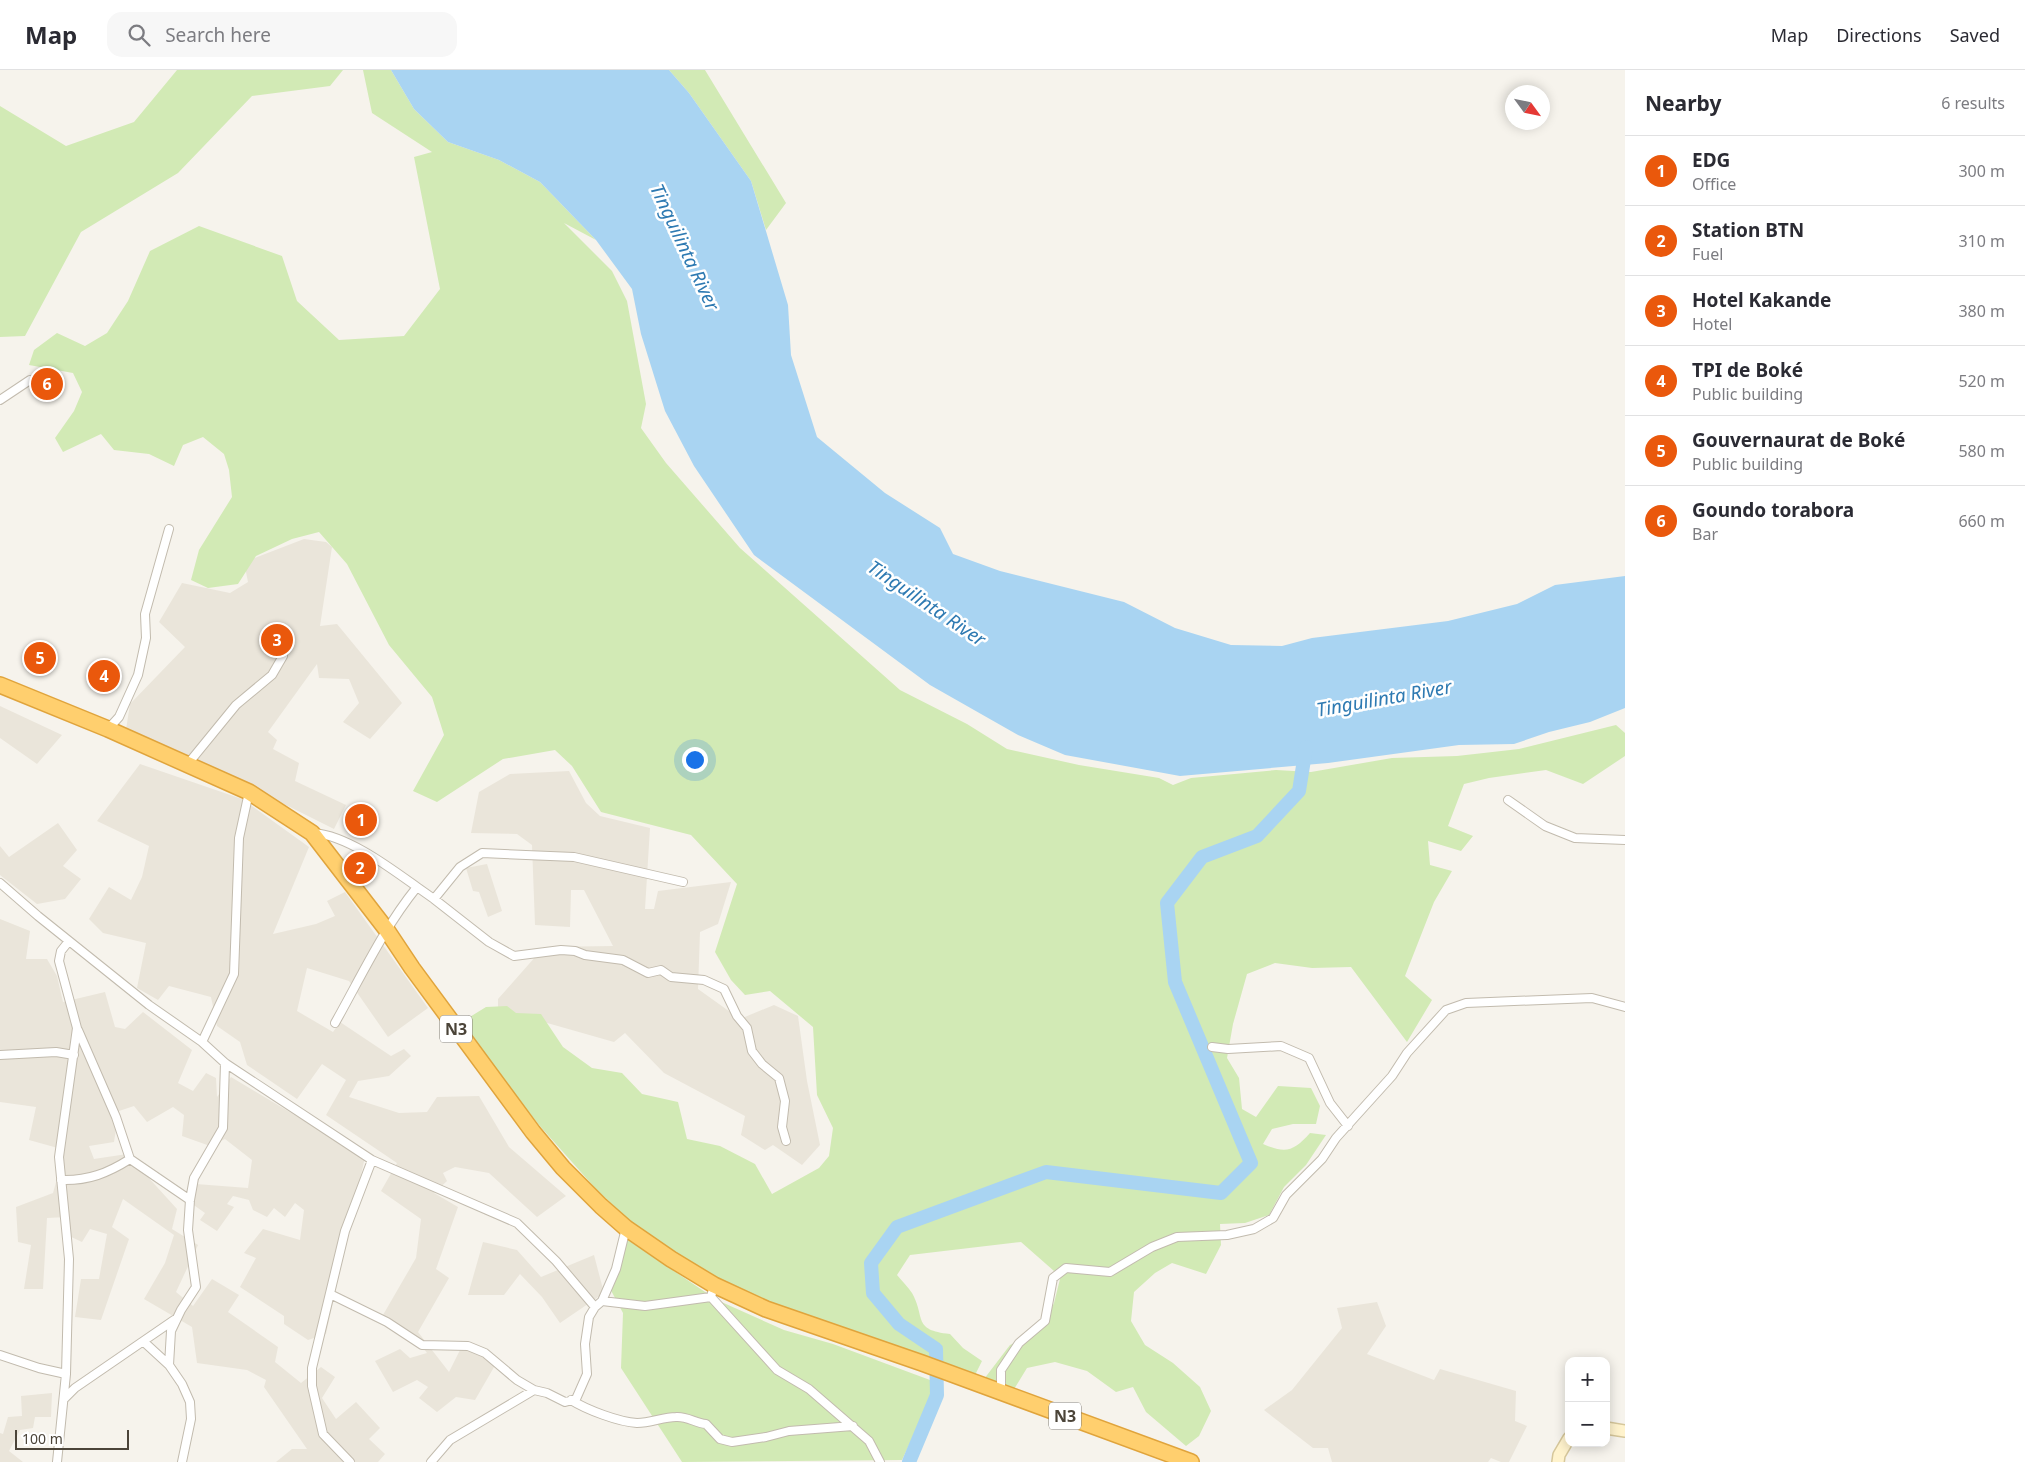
<!DOCTYPE html>
<html lang="en">
<head>
<meta charset="utf-8">
<style>
  body { margin:0; font-family:"Noto Sans",sans-serif; background:#f7f7f7; color:#2b2b33 }
  .controls { position:absolute; right:15px; bottom:15px; display:grid; overflow:hidden; border-radius:10px; box-shadow:0 2px 12px #0003 }
  .controls button { width:45px; height:45px; display:grid; place-items:center; padding:0; border:0; border-bottom:1px solid #e1e1e2; background:#fff; color:#2b2b33; font:25px sans-serif }
  .compass { position:absolute; left:1505px; top:15px; width:45px; height:45px; border-radius:50%; background:#fff; box-shadow:0 2px 12px #0003; rotate:123deg }
  .scale { position:absolute; left:15px; bottom:12px; width:114px; box-sizing:border-box; padding-left:5px; border:2px solid #4b4439; border-top:0; font-size:14px; line-height:18px; white-space:nowrap; color:#4b4439; -webkit-text-stroke:4px #fff; paint-order:stroke }
  .you { position:absolute; left:694px; top:689px; width:18px; height:18px; margin:-12px; border:4px solid #fff; border-radius:50%; background:#1a73e8; box-shadow:0 0 0 8px #1a73e833 }
  .badge { display:grid; place-items:center; width:32px; height:32px; border-radius:50%; background:#ea580c; color:#fff; font-size:16px; font-weight:700 }
  .pin { position:absolute; translate:-50% -50%; border:2px solid #fff; box-shadow:0 1px 5px #0006 }
  .list { margin:0; padding:0; list-style:none }
  h2 { display:flex; justify-content:space-between; align-items:center; height:65px; margin:0; padding:0 20px; font-size:21px }
  h2 small { font-size:16px; font-weight:400; color:#7c7c81 }
  .list li { display:grid; grid-template-columns:32px 1fr auto; gap:15px; align-items:center; box-sizing:border-box; height:70px; padding:0 20px; border-top:1px solid #e1e1e2 }
  .list b { display:block; font-size:19px; white-space:nowrap }
  .list p { margin:0; font-size:16px; white-space:nowrap; color:#7c7c81 }
  .list em { font-size:16px; font-style:normal; color:#7c7c81 }
  .icon { flex:none; width:28px; height:28px; fill:none; stroke:currentColor; stroke-width:2; stroke-linecap:round; stroke-linejoin:round }
  .map { position:relative; flex:none; width:1625px; height:1392px; overflow:hidden }
  header { display:flex; align-items:center; gap:30px; box-sizing:border-box; height:70px; padding:0 25px; background:#fff; border-bottom:1px solid #e1e1e2 }
  header strong { font-size:24px }
  nav { display:flex; gap:28px; margin-inline-start:auto; font-size:18px }
  .search { width:350px; height:45px; background:#f7f7f7; display:flex; align-items:center; gap:12px; box-sizing:border-box; padding:0 18px; border-radius:15px; color:#7c7c81; font-size:19px }
  main { display:flex }
  aside { flex:1; background:#fff }
  .map>svg:first-child { display:block }
  .residential { fill:#eae5da }
  .green { fill:#d2eab5 }
  .water { fill:#a9d4f2 }
  .lines { fill:none; stroke-linecap:round; stroke-linejoin:round }
  .river { stroke:#a9d4f2; stroke-width:14 }
  .street-casing { stroke:#c2bbae; stroke-width:10 }
  .secondary-casing { stroke:#d6c79b; stroke-width:14 }
  .highway-casing { stroke:#e0a43c; stroke-width:18 }
  .street { stroke:#fff; stroke-width:8 }
  .secondary { stroke:#fff3cd; stroke-width:11 }
  .highway { stroke:#ffcf6e; stroke-width:15 }
  .labels { text-anchor:middle; dominant-baseline:central; stroke-width:5; stroke-linejoin:round; paint-order:stroke }
  .shield { fill:#fff; stroke:#817c74; stroke-width:1 }
  .shield-label { font-size:16px; font-weight:bold; fill:#4b4439 }
  .water-label { font-size:19px; font-style:italic; fill:#2e7ab2; stroke:#fff }
</style>
</head>
<body>
<header>
<strong>Map</strong>
<div class="search"><svg class="icon" aria-label="search" viewBox="0 0 24 24"><circle cx="10" cy="10" r="6"/><path d="M15 15l6 6"/></svg>Search here</div>
<nav><a>Map</a><a>Directions</a><a>Saved</a></nav>
</header>
<main>
<div class="map">
<svg width="1625" height="1392" viewBox="0 0 1625 1392">
  <rect width="100%" height="100%" fill="#f6f3ec"/>
  <path class="residential" d="M304,469L326,472L332,477L320,556L337,554L402,633L370,669L343,652L359,633L349,609L319,608L317,594L268,662L277,670L273,679L299,693L295,711L346,735L334,759L290,737L125,666L130,634L185,577L159,552L182,513L230,523L248,512L244,492Z
    M0,636L62,665L37,694L0,668Z
    M140,694L242,729L309,777L273,864L316,854L335,846L327,831L345,822L428,938L388,967L349,911L307,898L297,941L333,962L340,952L391,986L404,979L411,986L389,1006L358,1011L349,1027L399,1043L427,1042L437,1027L479,1026L509,1077L566,1126L537,1147L489,1103L455,1097L443,1103L447,1111L434,1123L458,1137L436,1199L449,1208L418,1262L449,1302L461,1278L481,1282L497,1292L475,1330L456,1327L437,1342L419,1328L428,1317L417,1310L393,1322L375,1291L400,1279L410,1288L427,1283L415,1267L383,1245L416,1188L421,1149L381,1121L397,1093L326,1045L346,1010L322,994L297,1029L247,995L240,972L217,956L211,927L169,916L158,930L137,918L146,873L103,863L89,849L109,817L131,830L142,807L149,776L97,751Z
    M569,701L586,733L600,746L650,758L645,839H654L658,821L731,812L718,854L700,862L698,919L740,949L774,935L798,946L807,1011L820,1075L802,1095L773,1075L765,1080L741,1065L745,1046L664,1003L625,963L614,972L498,939V929L544,877L613,876L584,820H571L570,857L535,855L532,775L517,764L471,763L479,722L510,704Z
    M58,753L77,780L63,796L81,809L65,829L37,834L0,805V776L9,787Z
    M487,794L502,841L488,847L479,822L473,821L466,798Z
    M0,849L30,861L26,889H47L57,906L63,932L105,922L115,957L125,959L143,942L192,980L178,1013L193,1021L206,1003L216,1008L217,1027L231,1007L365,1087L326,1264L308,1270L284,1254V1246L240,1217L256,1188L244,1183L263,1159L300,1170L304,1140L295,1133L285,1147L274,1138L267,1147L253,1140L249,1130L233,1126L227,1134L234,1137L217,1161L200,1150L205,1143L188,1131L196,1114L248,1118L252,1090L225,1069L210,1076L182,1066L184,1045L173,1037L147,1052L134,1036L119,1041L114,1072L89,1076L94,1089L127,1084L177,1139L172,1159L198,1175L176,1222L193,1236L212,1209L239,1225L228,1242L278,1277L275,1292L301,1313L321,1297L335,1307L322,1328L336,1349L356,1332L380,1358L369,1369L385,1384L378,1392H276L292,1379H307L264,1317L266,1310L247,1300L197,1293L192,1257L144,1229L165,1193L174,1165L123,1129L112,1157L129,1169L101,1250L75,1247L81,1209H99L107,1164L90,1159L82,1172L67,1165V1147L47,1148L43,1219H24L31,1175L18,1172L16,1137L53,1123L65,1080L29,1070L36,1037L0,1032Z
    M483,1172L517,1180L541,1207L594,1185L604,1223L560,1253L542,1227L520,1204L504,1225H468Z
    M1377,1232L1386,1256L1367,1284L1434,1310L1440,1299L1516,1321L1515,1351L1527,1356L1509,1392H1501L1491,1388L1488,1392H1332L1328,1378H1313L1264,1340L1292,1320L1342,1258L1337,1238Z
    M52,1323L51,1347H35L33,1358L20,1360L9,1381L23,1392H0V1363L3,1364L8,1347L22,1346L21,1326Z"/>
  <path class="green" d="M177,0H343L330,16L252,26L178,103L81,162L25,266L0,267V36L66,76L134,52Z
    M363,0H391L414,39L448,72L499,90L540,112L596,170L564,153L612,201L627,231L646,334L641,358L666,393L740,478L900,620L967,654L1007,679L1079,695L1159,708L1173,715L1191,708L1276,700L1311,702L1392,688L1457,686L1519,679L1616,655L1625,663V686L1583,714L1546,700L1489,708L1464,714L1448,756L1473,766L1461,781L1428,771L1430,795L1452,801L1434,832L1405,906L1432,930L1407,972L1351,897L1312,898L1275,893L1247,904L1233,954L1227,988L1239,1008L1242,1039L1256,1047L1278,1016L1311,1018L1320,1036L1316,1054H1293L1272,1059L1263,1074C1286,1084 1294,1081 1310,1063L1326,1065L1306,1095L1284,1117L1269,1145L1245,1153L1220,1154L1221,1175L1206,1204L1172,1193L1155,1203L1134,1222L1131,1251L1145,1275L1173,1293L1200,1317L1211,1341L1199,1366L1186,1376L1146,1342L1133,1317L1116,1322L1087,1301L1055,1292L1027,1298L1011,1324L981,1313L1010,1275L1041,1260L1054,1233L1061,1205L1070,1195L1054,1201L1021,1172L910,1185L897,1205C902,1211 908,1217 912,1223C926,1248 912,1260 950,1264L963,1278L982,1291L975,1305L744,1226L647,1167L596,1119L539,1055L460,953L486,937L507,936L516,943L541,944L563,977L592,998L622,1003L642,1024L678,1032L687,1069L720,1076L755,1094L772,1124L819,1098L829,1086L833,1058L817,1025L813,957L770,921L745,925L731,910L715,882L737,814L691,765L601,742L572,696L555,680L503,689L437,732L413,721L444,665L432,627L389,575L347,494L319,462L292,469L256,486L238,514L208,518L191,510L199,480L232,427L229,400L224,384L203,367L183,375L174,396L149,384L114,380L101,364L63,382L55,368L74,341L82,322L73,303L29,295L34,280L57,263L85,276L107,263L128,231L150,181L199,156L282,186L297,231L339,270L404,266L440,219L414,87L432,82L372,43Z
    M669,0H705L786,133L766,160L751,111L689,23Z
    M625,1168L717,1230L784,1260L833,1274L930,1310V1330L902,1390L682,1392L621,1298L623,1243L606,1211Z"/>
  <path class="water" d="M391,0H669L689,23L751,111L788,235L791,285L817,367L885,423L940,458L953,484L1000,501L1124,532L1175,558L1231,575L1282,576L1312,568L1448,551L1517,534L1555,515L1625,506V638L1590,652L1549,662L1514,674L1459,675L1328,693L1180,706L1065,685L1018,665L930,615L754,485L694,396L665,341L641,264L632,219L596,170L540,112L499,90L448,72L414,39Z"/>
  <g class="lines">
    <path class="river" d="M909,1392L937,1325L936,1279L899,1254L873,1223L871,1193L897,1157L1046,1102L1221,1123L1251,1093L1175,912L1167,833L1202,787L1257,766L1299,721L1306,677"/>
    <defs>
      <path id="street" d="M0,330L30,310
        M108,659L119,647L138,605L146,568L145,544L169,459
        M187,695L236,635L272,605L283,586
        M1508,730L1545,756L1575,768L1625,770
        M314,763C348,766 389,797 417,817C383,859 361,907 335,953
        M0,813L38,846L149,935L202,972L225,993L372,1090L517,1153L556,1191L595,1237
        M417,817L434,829L460,797L482,783L574,787L683,812
        M434,829L489,872L514,886L561,880L575,881L585,885L623,890L648,903L661,900L671,907L704,910L724,919L737,946L747,958L752,981L762,994L779,1008L785,1031L782,1057L786,1071
        M78,960L116,1047L130,1089L190,1130
        M202,972L234,904L239,768L249,722
        M1212,977L1228,979L1281,976L1309,988L1330,1033L1348,1056
        M0,985L56,982L74,985
        M61,1110C88,1111 108,1103 130,1089
        M714,1215L711,1227L777,1300L809,1319L869,1371L880,1392
        M330,1224L387,1252L422,1275L468,1276L485,1283L517,1310L534,1320
        M602,1231L645,1236L711,1227
        M144,1272L169,1295
        M0,1285L39,1298L66,1304
        M1001,1322V1300L1019,1273L1045,1251L1053,1208L1066,1198L1110,1202L1152,1177L1177,1167L1227,1165L1254,1159L1273,1148L1286,1125L1322,1089L1336,1068L1392,1006L1407,983L1446,940L1466,933L1592,928L1625,937
        M64,1329L75,1318L174,1250
        M571,1330C587,1340 619,1352 637,1353C651,1353 663,1347 676,1347C687,1346 695,1353 706,1354L720,1369L732,1372L766,1367L789,1361L853,1356
        M57,1392L66,1304L69,1189L59,1087L77,958L59,891L61,881L69,871
        M182,1392L191,1349L190,1332L182,1314L169,1295L171,1261L181,1240L196,1217L188,1160L190,1130L194,1108L223,1058L225,993
        M350,1392L323,1364L312,1316V1298L345,1161L372,1090
        M431,1392L450,1370L534,1320L547,1323L565,1332L576,1329L587,1304L585,1274L589,1247L595,1237L602,1231L616,1199L626,1158"/>
      <path id="secondary" d="M1606,1358L1625,1361
        M1558,1392L1559,1385L1569,1368"/>
      <path id="highway" d="M0,615L108,659L249,722L312,763L386,859L412,898L533,1062L563,1098L601,1136L626,1158L671,1189L714,1215L766,1239L922,1293L1191,1392"/>
    </defs>
    <use href="#street" class="street-casing"/>
    <use href="#secondary" class="secondary-casing"/>
    <use href="#highway" class="highway-casing"/>
    <use href="#street" class="street"/>
    <use href="#secondary" class="secondary"/>
    <use href="#highway" class="highway"/>
  </g>
  <g class="labels">
    <g class="shield">
      <rect x="440" y="945.5" width="32" height="27" rx="4"/>
      <rect x="1049" y="1332.5" width="32" height="27" rx="4"/>
    </g>
    <g class="shield-label">
      <text x="456" y="959">N3</text>
      <text x="1065" y="1346">N3</text>
    </g>
    <g class="water-label">
      <text transform="translate(685 177) rotate(65)">Tinguilinta River</text>
      <text transform="translate(927 533) rotate(34)">Tinguilinta River</text>
      <text transform="translate(1384 628) rotate(-10)">Tinguilinta River</text>
    </g>
  </g>
</svg>
<div class="controls">
<button>+</button>
<button>−</button>
</div>
<svg class="compass" viewBox="-18 -18 36 36"><path d="M0-13l5 13h-10z" fill="#e53935"/><path d="M0 13l5-13h-10z" fill="#7c7c81"/></svg>
<div class="scale">100 m</div>
<div class="you"></div>
<div class="pin badge" style="left:361px;top:750px">1</div>
<div class="pin badge" style="left:360px;top:798px">2</div>
<div class="pin badge" style="left:277px;top:570px">3</div>
<div class="pin badge" style="left:104px;top:606px">4</div>
<div class="pin badge" style="left:40px;top:588px">5</div>
<div class="pin badge" style="left:47px;top:314px">6</div>
</div>
<aside>
<h2>Nearby<small>6 results</small></h2>
<ul class="list">
<li><span class="badge">1</span><div><b>EDG</b><p>Office</p></div><em>300 m</em></li>
<li><span class="badge">2</span><div><b>Station BTN</b><p>Fuel</p></div><em>310 m</em></li>
<li><span class="badge">3</span><div><b>Hotel Kakande</b><p>Hotel</p></div><em>380 m</em></li>
<li><span class="badge">4</span><div><b>TPI de Boké</b><p>Public building</p></div><em>520 m</em></li>
<li><span class="badge">5</span><div><b>Gouvernaurat de Boké</b><p>Public building</p></div><em>580 m</em></li>
<li><span class="badge">6</span><div><b>Goundo torabora</b><p>Bar</p></div><em>660 m</em></li>
</ul>
</aside>
</main>
</body>
</html>
